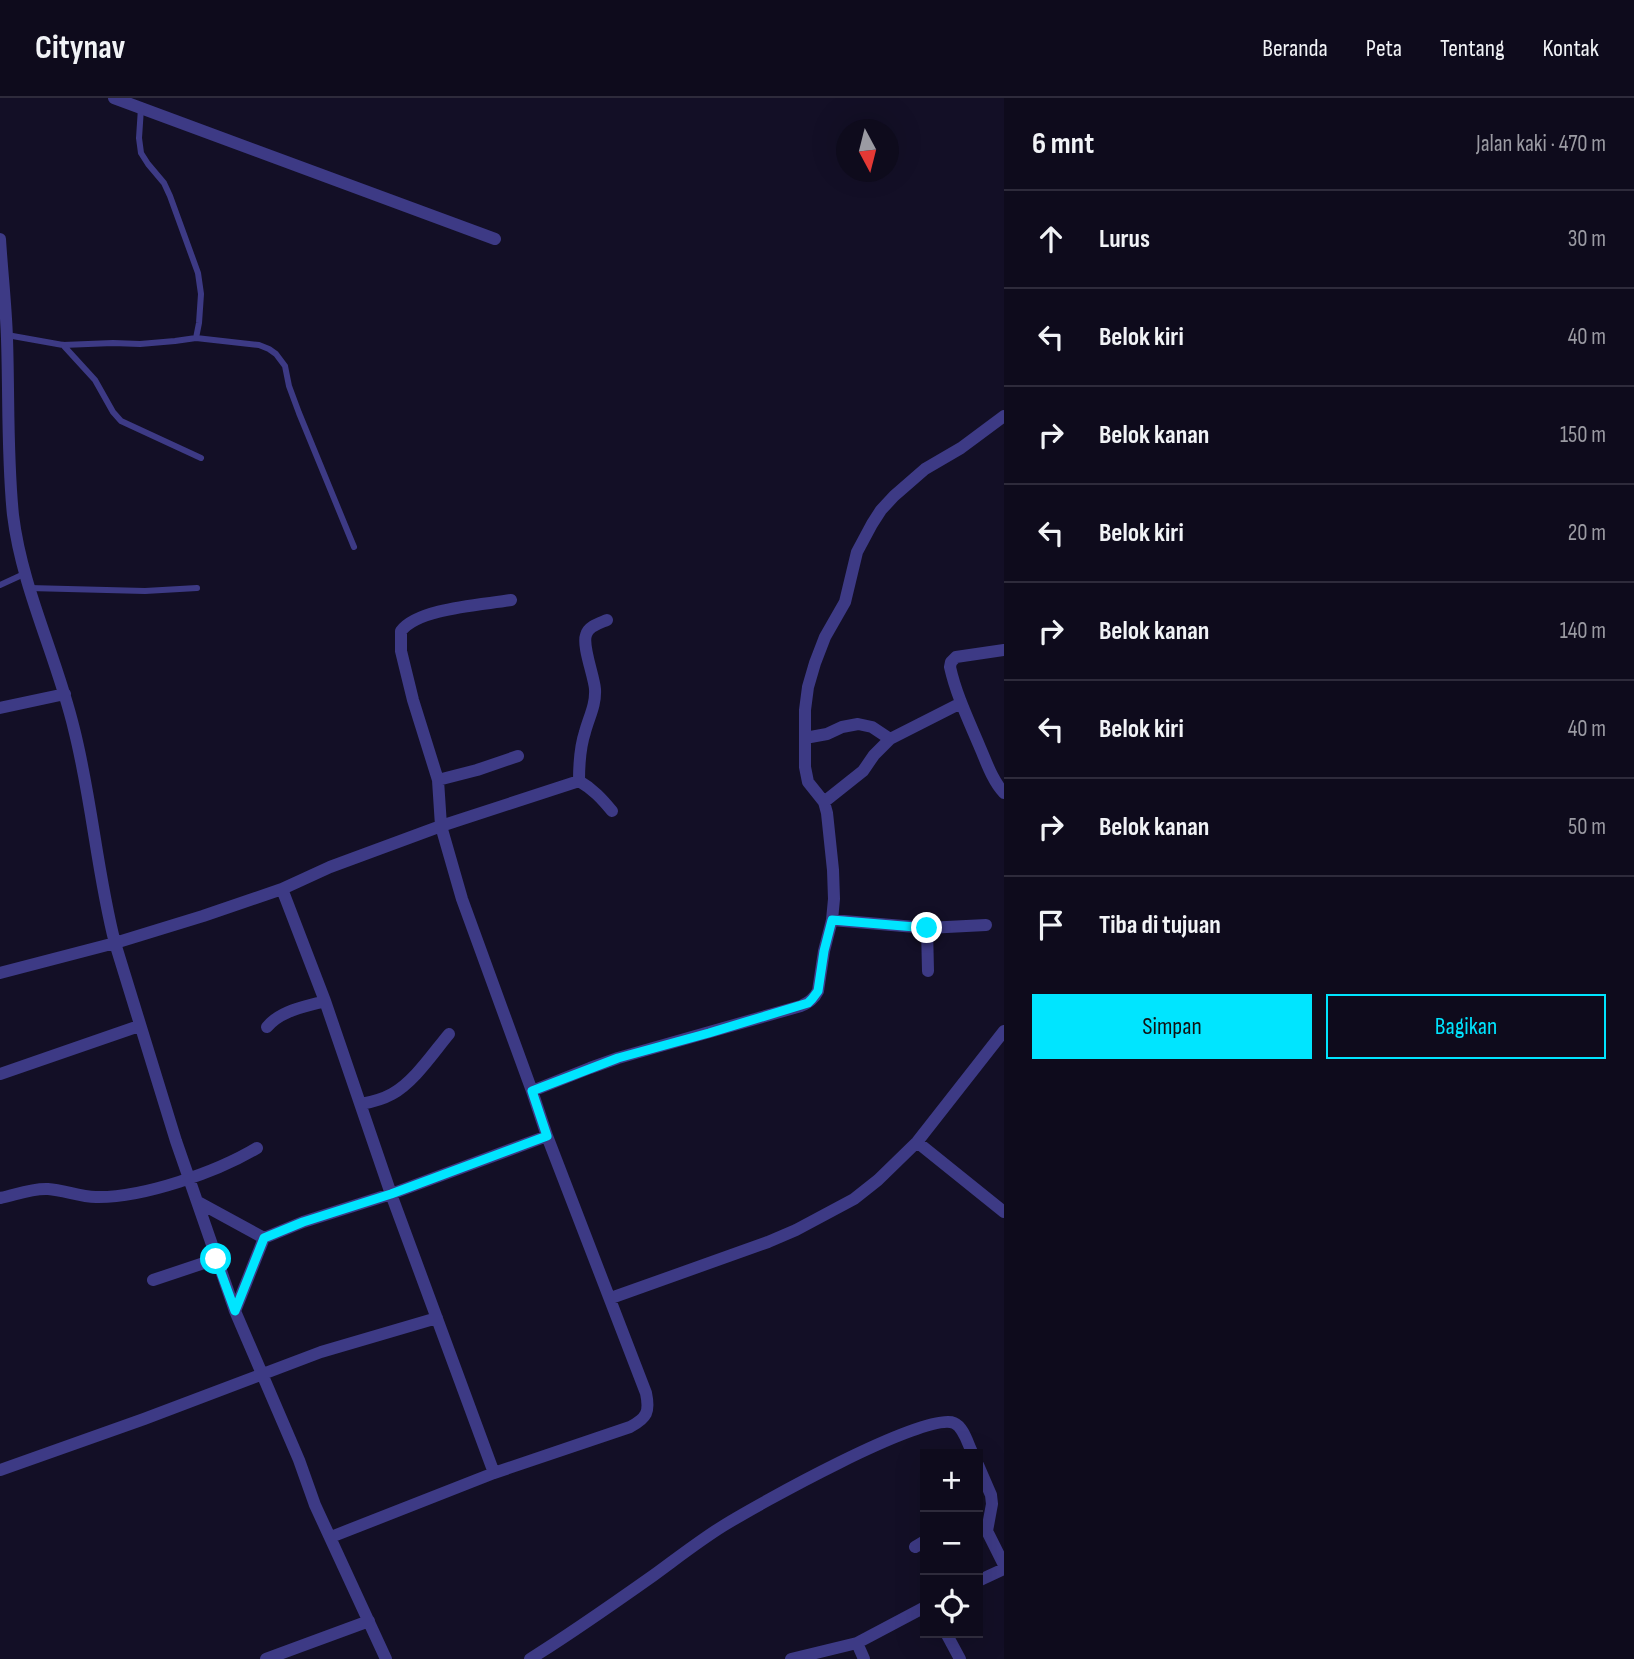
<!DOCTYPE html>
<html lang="id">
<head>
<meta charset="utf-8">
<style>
  body { margin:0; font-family:"Sofia Sans Condensed",sans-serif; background:#1c1929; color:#f1f3f6 }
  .controls { position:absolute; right:21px; bottom:21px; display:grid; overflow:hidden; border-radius:0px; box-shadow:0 7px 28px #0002 }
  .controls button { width:63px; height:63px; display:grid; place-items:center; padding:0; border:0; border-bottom:2px solid #2e2b3b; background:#0e0b1c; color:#f1f3f6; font:35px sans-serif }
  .compass { position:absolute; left:836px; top:21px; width:63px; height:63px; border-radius:50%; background:#0e0b1c; box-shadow:0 7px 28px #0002; rotate:173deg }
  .stop { position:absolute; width:21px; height:21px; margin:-16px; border:5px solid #00e5ff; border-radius:50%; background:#fff }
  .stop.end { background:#00e5ff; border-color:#fff; box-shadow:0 2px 7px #0008 }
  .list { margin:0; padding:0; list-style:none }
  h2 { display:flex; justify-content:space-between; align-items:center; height:91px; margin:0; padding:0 28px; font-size:30px }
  h2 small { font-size:23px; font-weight:400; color:#9b9ba3 }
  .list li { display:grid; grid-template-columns:46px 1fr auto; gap:21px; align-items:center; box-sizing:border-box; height:98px; padding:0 28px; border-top:2px solid #2e2b3b }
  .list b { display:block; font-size:26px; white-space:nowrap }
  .list em { font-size:23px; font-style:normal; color:#9b9ba3 }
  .actions { display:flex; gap:14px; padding:21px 28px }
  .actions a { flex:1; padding:16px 0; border:2px solid #00e5ff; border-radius:0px; text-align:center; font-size:24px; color:#00e5ff }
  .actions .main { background:#00e5ff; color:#111 }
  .icon { flex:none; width:38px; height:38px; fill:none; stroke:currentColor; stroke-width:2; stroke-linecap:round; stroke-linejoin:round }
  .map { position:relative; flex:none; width:1004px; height:1561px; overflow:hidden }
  header { display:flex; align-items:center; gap:42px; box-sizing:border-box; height:98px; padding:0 35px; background:#0e0b1c; border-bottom:2px solid #2e2b3b }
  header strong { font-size:33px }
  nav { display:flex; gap:38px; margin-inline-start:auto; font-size:24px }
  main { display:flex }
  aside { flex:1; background:#0e0b1c }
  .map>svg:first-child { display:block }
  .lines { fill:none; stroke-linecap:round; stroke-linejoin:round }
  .service { stroke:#3d3a85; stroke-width:6 }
  .minor { stroke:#3d3a85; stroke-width:12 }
  .route { stroke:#00e5ff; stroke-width:9 }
</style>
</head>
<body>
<header>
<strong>Citynav</strong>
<nav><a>Beranda</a><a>Peta</a><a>Tentang</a><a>Kontak</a></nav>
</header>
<main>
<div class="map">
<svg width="1004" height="1561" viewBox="0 0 1004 1561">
  <rect width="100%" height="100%" fill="#130f26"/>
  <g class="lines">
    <path class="service" d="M141,10L139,40L141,55L148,66L164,85L170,98L198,175L201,196L199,225L196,240
      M7,237L63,247L113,245L140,246L175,243L196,240L259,247L269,251L276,256L285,268L289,288L299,315L354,449
      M63,247L95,282L113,314L121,323L201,360
      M0,487L24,476
      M29,490L145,493L197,490"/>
    <path class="minor" d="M114,0L495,141
      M0,141C2,174 6,208 7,241C9,300 7,359 13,417C22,491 57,559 74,631C92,702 97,775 115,845L176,1043L235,1213L299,1362L315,1407L386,1561
      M1004,552L956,559L951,564L950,569C956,596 968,621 979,647C986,663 992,682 1004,695
      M0,610L65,596
      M805,640L827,636L842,629L858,626L872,629L890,641
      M438,682L477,672L518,658
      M579,683C593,691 602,701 612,713
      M824,704L863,673L874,657L890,641L961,605
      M282,791L325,903L391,1096L494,1375
      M832,822L927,830L986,827
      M927,830L928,873
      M0,875L115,845L203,818L282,791L330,769L441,728L579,683C579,667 580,649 585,634C589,619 596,607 595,591C594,578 582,548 586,537C588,528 600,525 607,522
      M267,929C281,912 305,909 325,903
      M0,976L139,928
      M532,993L590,970L618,960L801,908C809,904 814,901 818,893L824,853L832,822L834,801L833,772L827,715L824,704L808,684L805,669V612L808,589L815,565L825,539L845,504L857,454L872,426L881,412L894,398L925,371L961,350L1004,318
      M361,1006C372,1004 383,1001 392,996C414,984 433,955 449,936
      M917,1044L1004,1114
      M0,1100C15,1097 32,1090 48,1091C64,1092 80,1099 96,1099C143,1100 217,1074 257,1050
      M198,1104L264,1140L303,1124L391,1096L547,1038
      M153,1182L216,1161
      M611,1200L768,1144L796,1132L854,1101L878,1082L917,1044L1004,933
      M235,1213L264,1140
      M978,1367L991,1397L992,1406L987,1433L1004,1467
      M0,1372L144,1321L321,1254L437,1220
      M331,1439L494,1375L630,1329C647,1320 650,1314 646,1295L547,1038L532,993L462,801L441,728L438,682L413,602L401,553V533C418,510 482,507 511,502
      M915,1449L925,1443
      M978,1483L1004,1471
      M946,1535L960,1561
      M857,1545L864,1561
      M266,1561L369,1523
      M530,1561C572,1535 613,1506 654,1477C676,1461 699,1443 723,1428C755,1408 925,1313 954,1325C964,1329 968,1347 973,1356
      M791,1561L857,1545L925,1509"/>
  </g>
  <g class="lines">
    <path class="route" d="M216,1161L235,1213L264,1140L303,1124L391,1096L547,1038L532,993L618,960L709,935L808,905L812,901L818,893L824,853L832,822L927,830"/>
  </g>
</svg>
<div class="controls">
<button>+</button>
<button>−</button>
<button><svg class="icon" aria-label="locate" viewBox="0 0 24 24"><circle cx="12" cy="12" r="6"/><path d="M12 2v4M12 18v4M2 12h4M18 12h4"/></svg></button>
</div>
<svg class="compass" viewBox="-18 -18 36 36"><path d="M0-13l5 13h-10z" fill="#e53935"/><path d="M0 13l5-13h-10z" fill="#9b9ba3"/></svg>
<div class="stop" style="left:216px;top:1161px"></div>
<div class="stop end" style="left:927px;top:830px"></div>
</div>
<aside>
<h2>6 mnt<small>Jalan kaki · 470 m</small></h2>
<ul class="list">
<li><svg class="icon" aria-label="ahead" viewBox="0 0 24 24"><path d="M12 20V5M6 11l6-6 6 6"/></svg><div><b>Lurus</b></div><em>30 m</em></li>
<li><svg class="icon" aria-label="left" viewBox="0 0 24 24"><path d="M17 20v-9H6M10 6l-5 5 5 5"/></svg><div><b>Belok kiri</b></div><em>40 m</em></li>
<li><svg class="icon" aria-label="right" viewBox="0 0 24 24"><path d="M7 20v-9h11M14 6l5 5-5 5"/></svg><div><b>Belok kanan</b></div><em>150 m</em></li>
<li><svg class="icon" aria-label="left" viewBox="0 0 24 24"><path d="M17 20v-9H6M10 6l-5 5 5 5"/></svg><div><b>Belok kiri</b></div><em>20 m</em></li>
<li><svg class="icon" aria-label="right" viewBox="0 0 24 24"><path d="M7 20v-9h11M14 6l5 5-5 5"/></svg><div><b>Belok kanan</b></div><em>140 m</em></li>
<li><svg class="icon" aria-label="left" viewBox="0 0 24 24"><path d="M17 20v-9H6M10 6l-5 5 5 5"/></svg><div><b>Belok kiri</b></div><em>40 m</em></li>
<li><svg class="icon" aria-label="right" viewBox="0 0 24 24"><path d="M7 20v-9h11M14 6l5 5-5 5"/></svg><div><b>Belok kanan</b></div><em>50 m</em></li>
<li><svg class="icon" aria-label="arrive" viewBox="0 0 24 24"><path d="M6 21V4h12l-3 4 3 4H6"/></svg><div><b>Tiba di tujuan</b></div></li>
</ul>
<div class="actions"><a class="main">Simpan</a><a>Bagikan</a></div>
</aside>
</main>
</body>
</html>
